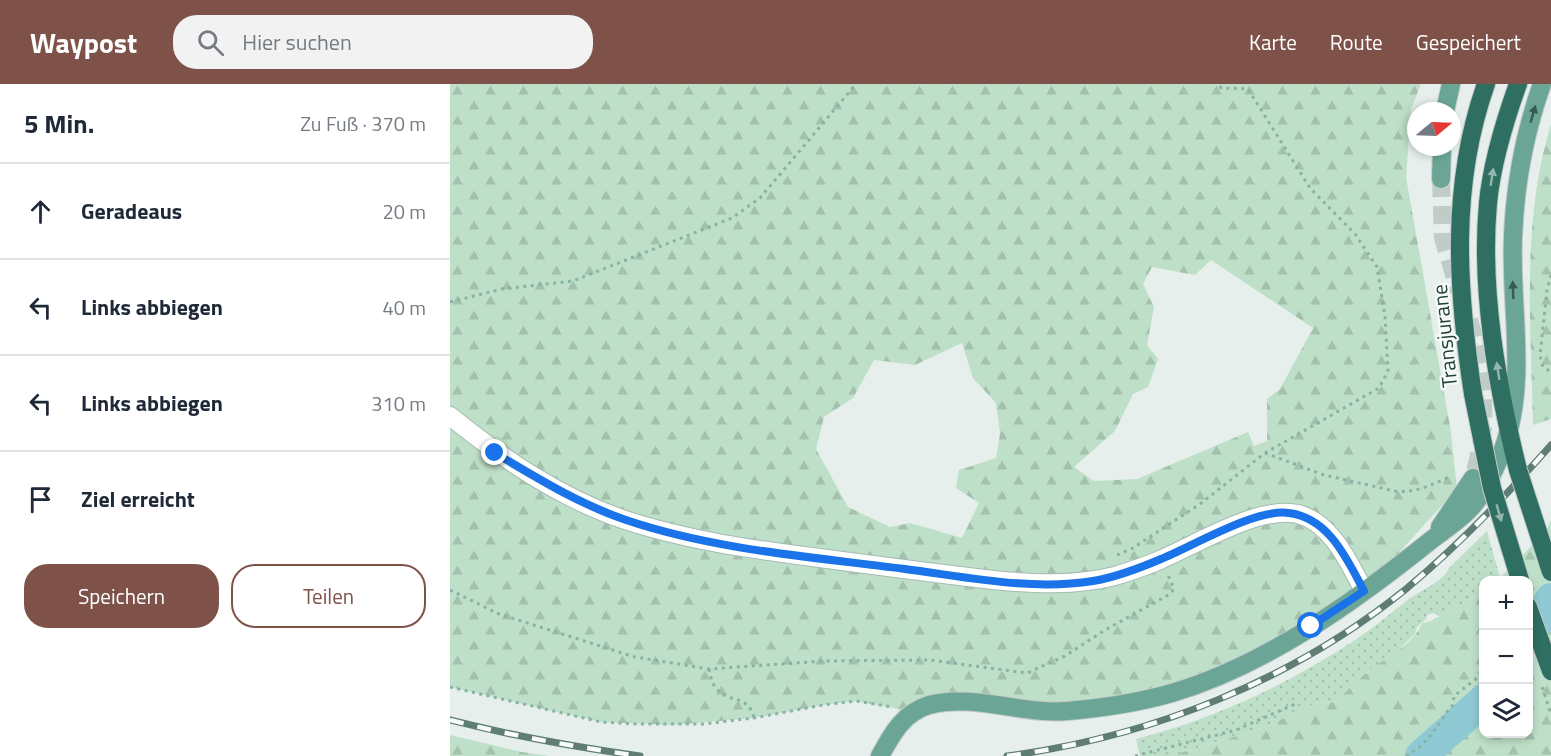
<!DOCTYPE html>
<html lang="de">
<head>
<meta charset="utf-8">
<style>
  body { margin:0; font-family:"Titillium Web",sans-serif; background:#f2f2f3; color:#1f2937 }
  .controls { position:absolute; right:18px; bottom:18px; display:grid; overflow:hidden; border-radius:12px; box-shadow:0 3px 9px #0003 }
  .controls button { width:54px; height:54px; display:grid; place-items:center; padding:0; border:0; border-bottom:2px solid #e0e1e3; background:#fff; color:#1f2937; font:30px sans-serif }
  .compass { position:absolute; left:957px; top:18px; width:54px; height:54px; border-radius:50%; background:#fff; box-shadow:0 3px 9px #0003; rotate:71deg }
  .stop { position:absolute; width:18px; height:18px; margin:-14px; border:4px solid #1a73e8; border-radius:50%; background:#fff }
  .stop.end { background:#1a73e8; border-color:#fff; box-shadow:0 2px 6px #0008 }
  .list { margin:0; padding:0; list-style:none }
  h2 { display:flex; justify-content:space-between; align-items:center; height:78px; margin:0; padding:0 24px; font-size:26px }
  h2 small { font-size:20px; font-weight:400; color:#747a83 }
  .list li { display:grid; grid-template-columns:39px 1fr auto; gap:18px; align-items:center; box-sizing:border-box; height:96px; padding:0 24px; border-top:2px solid #e0e1e3 }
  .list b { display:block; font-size:22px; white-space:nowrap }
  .list em { font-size:20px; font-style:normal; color:#747a83 }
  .actions { display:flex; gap:12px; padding:18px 24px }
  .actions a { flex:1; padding:14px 0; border:2px solid #7f5249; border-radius:24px; text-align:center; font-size:21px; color:#7f5249 }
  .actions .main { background:#7f5249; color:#fff }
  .icon { flex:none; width:33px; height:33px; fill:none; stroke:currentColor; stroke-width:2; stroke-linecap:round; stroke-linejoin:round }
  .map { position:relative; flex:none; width:1101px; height:672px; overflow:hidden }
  header { display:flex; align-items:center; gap:36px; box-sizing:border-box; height:84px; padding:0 30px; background:#7f5249; color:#fff }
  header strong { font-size:28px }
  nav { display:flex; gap:33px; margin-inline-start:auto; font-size:21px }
  .search { width:420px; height:54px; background:#f2f2f3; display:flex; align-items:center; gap:15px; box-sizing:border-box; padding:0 21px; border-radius:24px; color:#747a83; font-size:22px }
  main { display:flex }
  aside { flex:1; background:#fff }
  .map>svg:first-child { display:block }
  .grass { fill:url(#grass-dots) }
  .forest { fill:url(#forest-firs); fill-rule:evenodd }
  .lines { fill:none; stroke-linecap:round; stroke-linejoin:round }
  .river { stroke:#8ec9d4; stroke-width:32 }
  .primary-tunnel { stroke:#bfccc8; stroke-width:18; stroke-dasharray:18 9; stroke-linecap:butt }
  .secondary-casing { stroke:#a4bbb3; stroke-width:20 }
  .primary-casing { stroke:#c2cac8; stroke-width:20 }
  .highway-casing { stroke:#c2cac8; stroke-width:20 }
  .path { stroke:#86b3a5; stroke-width:3; stroke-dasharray:3 4.5; stroke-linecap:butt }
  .secondary { stroke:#fff; stroke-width:18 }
  .primary { stroke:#6aa596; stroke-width:18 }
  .highway { stroke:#2f6f62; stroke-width:18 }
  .rail-casing { stroke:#5f7d75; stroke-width:7 }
  .rail { stroke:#f7fbf9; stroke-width:4.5; stroke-dasharray:14; stroke-linecap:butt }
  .highway-bridge-casing { stroke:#c2cac8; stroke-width:20; stroke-linecap:butt }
  .highway-bridge { stroke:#2f6f62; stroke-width:18 }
  .oneway { fill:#365b51 }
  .oneway2 { fill:#93b5ae }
  .route { stroke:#1a73e8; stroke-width:8 }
  .labels { text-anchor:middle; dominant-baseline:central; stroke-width:4.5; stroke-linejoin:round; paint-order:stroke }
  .street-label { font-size:21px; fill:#24423a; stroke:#f7fbf9 }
</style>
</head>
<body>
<header>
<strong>Waypost</strong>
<div class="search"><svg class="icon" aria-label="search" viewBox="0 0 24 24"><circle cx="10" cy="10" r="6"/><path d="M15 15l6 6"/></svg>Hier suchen</div>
<nav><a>Karte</a><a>Route</a><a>Gespeichert</a></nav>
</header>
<main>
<aside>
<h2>5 Min.<small>Zu Fuß · 370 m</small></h2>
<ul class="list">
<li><svg class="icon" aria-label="ahead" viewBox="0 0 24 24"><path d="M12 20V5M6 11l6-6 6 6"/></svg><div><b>Geradeaus</b></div><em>20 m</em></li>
<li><svg class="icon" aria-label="left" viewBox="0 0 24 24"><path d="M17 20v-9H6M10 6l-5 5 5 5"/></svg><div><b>Links abbiegen</b></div><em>40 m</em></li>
<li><svg class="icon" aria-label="left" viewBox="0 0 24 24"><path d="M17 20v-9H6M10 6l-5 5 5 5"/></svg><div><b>Links abbiegen</b></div><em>310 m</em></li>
<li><svg class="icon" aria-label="arrive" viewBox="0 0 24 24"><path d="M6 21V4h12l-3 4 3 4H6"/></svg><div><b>Ziel erreicht</b></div></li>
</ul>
<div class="actions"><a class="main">Speichern</a><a>Teilen</a></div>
</aside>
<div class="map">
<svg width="1101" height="672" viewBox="0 0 1101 672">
  <defs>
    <pattern id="grass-dots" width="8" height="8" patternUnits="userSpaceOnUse" patternTransform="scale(1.5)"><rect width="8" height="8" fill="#bfe0c8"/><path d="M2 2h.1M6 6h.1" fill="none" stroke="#a4c1ad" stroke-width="1.8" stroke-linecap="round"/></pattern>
    <pattern id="forest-firs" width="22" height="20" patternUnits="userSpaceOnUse" patternTransform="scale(1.5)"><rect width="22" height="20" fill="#bfe0c8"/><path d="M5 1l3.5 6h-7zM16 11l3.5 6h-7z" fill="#a4c1ad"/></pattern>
  </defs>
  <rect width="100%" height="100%" fill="#e6efeb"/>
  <path class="grass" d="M1037,447L1050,494L1048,496H1034L1033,508L990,532L983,529L977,531L976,535L967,543L965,550L943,571L918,587L885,618L867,619L807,646L720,672H690L686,655C764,635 841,599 908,554C926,542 942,528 959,515C968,508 997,495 998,485Z"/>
  <path class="forest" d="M0,0H971L961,25L956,93L1001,348L1007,405L914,507L861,542L690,617L526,620L463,628L406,617L373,621L304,634L223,641L151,638L0,603ZM761,176L863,244L830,305L817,315V357L804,362L798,348L687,395L644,397L624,383L665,347L683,310L698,303L708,275L697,261L704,223L693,200L702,183L745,191ZM512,259L523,294L546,319L550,350L546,374L509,386L506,404L529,419L512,454L460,439L440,443L398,423L366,365L374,333L403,314L424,276L465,281Z
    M1101,40V335L1083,341C1081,241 1071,137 1101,40Z
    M1101,436V672H720L807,646L867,619L885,618C896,608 907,596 920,586C936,574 965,559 972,539L981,537L1033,508L1034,650H1078V496H1048L1096,447Z
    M0,651L72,668L99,672H0Z"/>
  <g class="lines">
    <path class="river" d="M1078,554L1101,515
      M971,672L1034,616"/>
    <path class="primary-tunnel" d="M991,95L993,154L1009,207
      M1019,236C1034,289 1040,341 1023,394"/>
    <defs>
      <path id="secondary" d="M0,332C53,375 110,414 175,436C236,456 299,465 362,473C422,481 483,489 543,496C583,500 625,502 665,492C681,487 697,482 712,475C747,460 810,421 848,430C882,439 899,479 914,507"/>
      <path id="primary" d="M995,27L1001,0
        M991,95L992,63
        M990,443L1023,394
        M430,672C442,650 453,629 479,621C522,609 573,631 617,627C653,624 687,619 722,609C816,581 904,518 980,457C999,442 1019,431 1032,409C1042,391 1052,372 1057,353C1076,289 1060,218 1063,153C1065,101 1075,48 1092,0"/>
      <path id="highway" d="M1068,0C1054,39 1042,78 1038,119C1030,206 1047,301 1068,386
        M1023,310C1007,205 1000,102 1036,0
        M1078,523L1101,587"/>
    </defs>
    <use href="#secondary" class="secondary-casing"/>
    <use href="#primary" class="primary-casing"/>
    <use href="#highway" class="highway-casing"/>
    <path class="path" d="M1101,191L1097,206L1090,272L1093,283L1101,288
      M0,218L52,205L123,197L282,134L310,114L406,0
      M815,369L874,391L945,407C963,410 985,400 1001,392
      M667,471L683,464L750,420L815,369L929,304L938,287L935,232L927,183L905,150L860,104L798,5L771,4L769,0
      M0,506L49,530L185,573L259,585L374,577L480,576L577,589L615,572L655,546L720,510L724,505L718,491
      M259,585C260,590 262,599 265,603C277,620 298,609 304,634
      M0,603L151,638L183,640H253L304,634L373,621L406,617L442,623
      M1092,603L1101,630
      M685,672L786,646L845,620
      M956,672C973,662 980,653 991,637C996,631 997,626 1003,621L1004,612L1027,594L1034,581"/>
    <use href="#secondary" class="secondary"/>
    <use href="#primary" class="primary"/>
    <use href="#highway" class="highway"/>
    <defs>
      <path id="rail" d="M0,636C63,652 125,663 190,672
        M557,672C700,653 842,597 956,505C1009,461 1056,412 1101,361"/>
    </defs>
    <use href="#rail" class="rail-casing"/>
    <use href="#rail" class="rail"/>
    <defs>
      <path id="highway-bridge" d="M1023,310L1042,404L1070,496
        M1068,386L1101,488"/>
    </defs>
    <use href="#highway-bridge" class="highway-bridge-casing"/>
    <use href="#highway-bridge" class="highway-bridge"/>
  </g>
  <defs><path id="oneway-solid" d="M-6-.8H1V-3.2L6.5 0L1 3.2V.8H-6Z" transform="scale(1.5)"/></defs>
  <g class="oneway">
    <use href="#oneway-solid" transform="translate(1083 30) rotate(-74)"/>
    <use href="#oneway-solid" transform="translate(1063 206) rotate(-92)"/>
  </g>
  <g class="oneway2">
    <use href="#oneway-solid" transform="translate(1042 93) rotate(-81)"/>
    <use href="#oneway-solid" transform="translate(1048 287) rotate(-99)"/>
    <use href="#oneway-solid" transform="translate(1049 429) rotate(74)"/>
  </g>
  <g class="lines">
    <path class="route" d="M45,369C87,394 129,420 176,436C265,466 362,473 455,485C517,493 581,507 643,497C667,493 690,484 711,475C743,462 806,424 839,429C879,434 897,475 914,507L861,542"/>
  </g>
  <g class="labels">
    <g class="street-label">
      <text transform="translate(994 252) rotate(-96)">Transjurane</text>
    </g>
  </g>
</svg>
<div class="controls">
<button>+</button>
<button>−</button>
<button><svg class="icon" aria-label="layers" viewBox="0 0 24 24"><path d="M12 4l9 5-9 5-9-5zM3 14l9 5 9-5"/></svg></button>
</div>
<svg class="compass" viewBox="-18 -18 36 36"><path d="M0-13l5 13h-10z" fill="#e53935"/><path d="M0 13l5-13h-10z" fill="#747a83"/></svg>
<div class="stop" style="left:861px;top:542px"></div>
<div class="stop end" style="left:45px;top:369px"></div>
</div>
</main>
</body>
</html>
